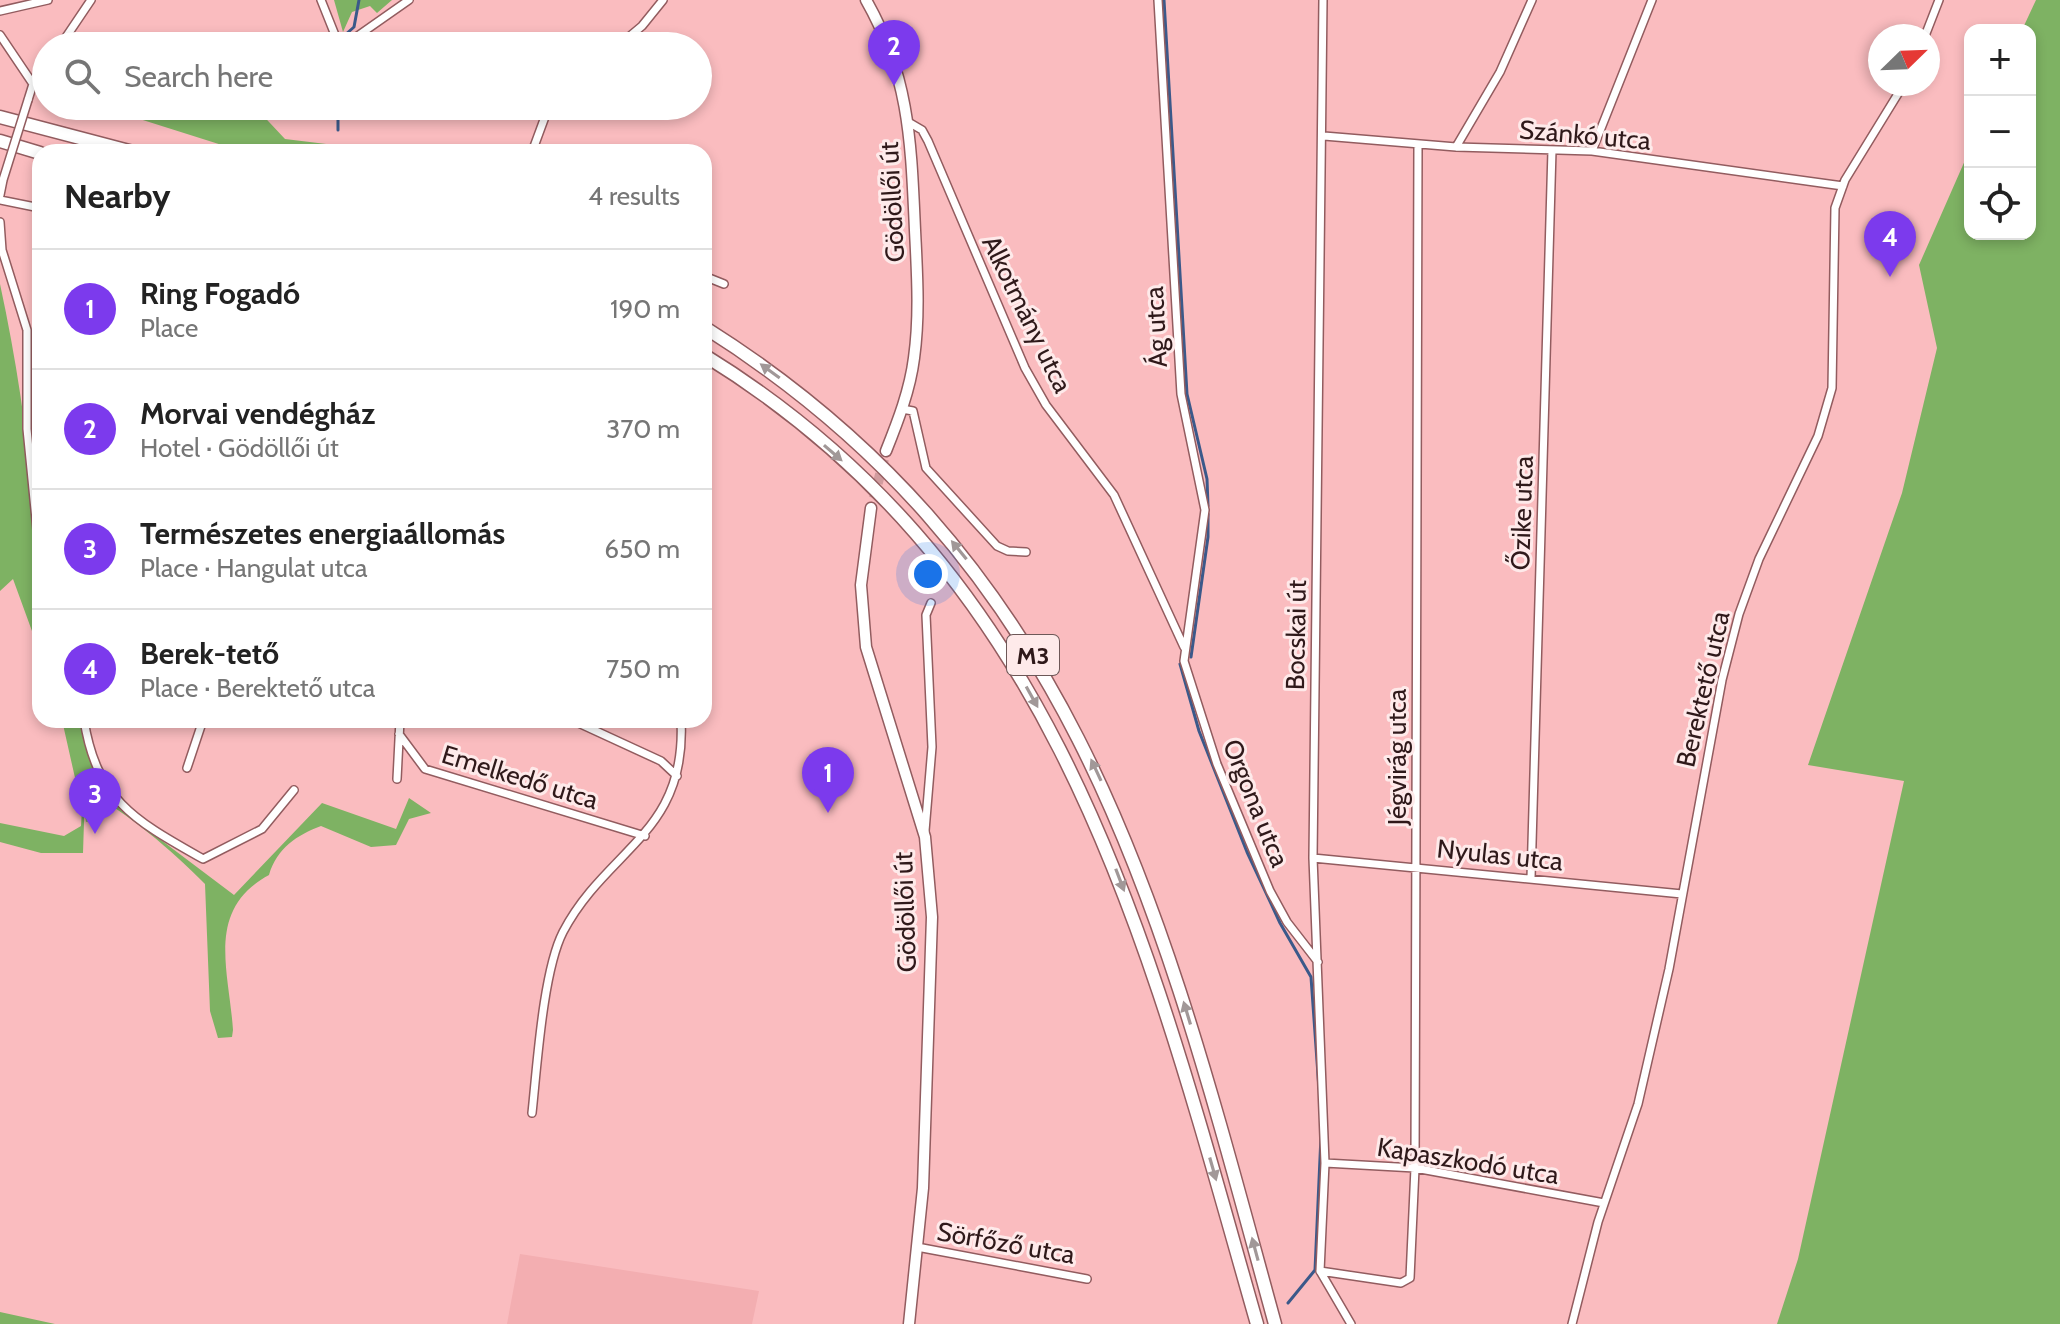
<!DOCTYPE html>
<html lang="en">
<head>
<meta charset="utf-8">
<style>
  body { margin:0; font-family:Cabin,sans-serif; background:#f6f6f6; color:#222 }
  .controls { position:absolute; right:24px; top:24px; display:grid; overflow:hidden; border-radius:16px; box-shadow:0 4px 12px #0003 }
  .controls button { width:72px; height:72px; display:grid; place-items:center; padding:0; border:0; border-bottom:2px solid #e0e0e0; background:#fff; color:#222; font:40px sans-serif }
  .compass { position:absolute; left:1868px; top:24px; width:72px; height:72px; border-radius:50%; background:#fff; box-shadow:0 4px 12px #0003; rotate:67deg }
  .you { position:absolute; left:928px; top:574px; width:28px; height:28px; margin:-20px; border:6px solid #fff; border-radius:50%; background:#1a73e8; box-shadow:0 0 0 12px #1a73e833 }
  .badge { display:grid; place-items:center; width:52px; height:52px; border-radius:50%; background:#7c3aed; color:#fff; font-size:26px; font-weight:700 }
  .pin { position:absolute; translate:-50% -66px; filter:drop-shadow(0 2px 4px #0008) }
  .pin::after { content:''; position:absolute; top:42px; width:28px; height:24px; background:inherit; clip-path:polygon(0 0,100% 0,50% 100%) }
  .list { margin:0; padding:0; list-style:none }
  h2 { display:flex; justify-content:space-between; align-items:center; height:104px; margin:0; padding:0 32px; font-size:34px }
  h2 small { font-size:26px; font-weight:400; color:#767676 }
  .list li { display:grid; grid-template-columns:52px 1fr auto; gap:24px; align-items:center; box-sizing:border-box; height:120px; padding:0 32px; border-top:2px solid #e0e0e0 }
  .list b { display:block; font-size:30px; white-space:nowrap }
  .list p { margin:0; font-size:26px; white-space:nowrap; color:#767676 }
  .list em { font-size:26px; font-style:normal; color:#767676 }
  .icon { flex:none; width:44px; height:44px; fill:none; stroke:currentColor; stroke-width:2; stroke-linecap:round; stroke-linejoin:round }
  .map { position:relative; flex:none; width:2060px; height:1324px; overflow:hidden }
  .search { position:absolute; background:#fff; box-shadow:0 4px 12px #0003; left:32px; top:32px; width:680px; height:88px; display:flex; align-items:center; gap:20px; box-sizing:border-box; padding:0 28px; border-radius:44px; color:#767676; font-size:30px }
  .panel { position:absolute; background:#fff; box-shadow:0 4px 12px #0003; left:32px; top:144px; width:680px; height:584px; border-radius:24px }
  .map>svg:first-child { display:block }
  .built { fill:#f3aeb1 }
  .green { fill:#8fb87a }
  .forest { fill:#7eb263 }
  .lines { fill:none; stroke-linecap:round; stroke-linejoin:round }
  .stream { stroke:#3b598a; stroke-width:3 }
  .secondary-tunnel { stroke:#d19b9e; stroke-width:10; stroke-dasharray:10 5; stroke-linecap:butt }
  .minor-casing { stroke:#925c5f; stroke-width:10 }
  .secondary-casing { stroke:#925c5f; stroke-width:13 }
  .motorway-casing { stroke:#925c5f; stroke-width:15 }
  .minor { stroke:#fff; stroke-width:7 }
  .secondary { stroke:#fff; stroke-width:10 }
  .motorway { stroke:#fff; stroke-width:12 }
  .minor-bridge-casing { stroke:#925c5f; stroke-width:10; stroke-linecap:butt }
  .minor-bridge { stroke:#fff; stroke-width:7 }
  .oneway { fill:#a19898 }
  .labels { text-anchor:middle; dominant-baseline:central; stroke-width:6; stroke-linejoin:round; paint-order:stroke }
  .shield { fill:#feeaea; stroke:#6d5858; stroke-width:2 }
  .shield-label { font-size:24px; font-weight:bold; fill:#2f191a }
  .street-label { font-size:26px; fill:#2f191a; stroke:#feeaea }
</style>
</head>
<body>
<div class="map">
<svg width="2060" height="1324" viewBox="0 0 2060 1324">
  <rect width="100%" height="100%" fill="#fabcbf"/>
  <path class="built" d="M520,1254L759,1291L752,1324H507Z"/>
  <path class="green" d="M98,795L101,820L86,822L83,797Z"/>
  <path class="forest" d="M334,0H392L377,13L370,6L352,12L343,32Z
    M2036,0H2060V1324H1777L1798,1259L1904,781L1808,765L1902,493L1937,348L1919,265L1970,149V234H2030V30H2022Z
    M111,106H254L285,139L392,152H244L108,109Z
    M0,284C26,404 40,530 40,653L13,579L0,591Z
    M62,720H79L104,797L234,895L322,803L396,829L409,798L431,813L409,819L396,845L371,847L321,826C297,835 277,848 269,875C205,910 229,970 233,1030L232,1037L218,1038L210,1011L205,884C171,850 128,812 85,791L83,853H41L0,842V823L64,836L81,826L82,809Z
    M0,1312L55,1324H0Z"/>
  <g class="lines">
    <path class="stream" d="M1164,0L1187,394L1207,479L1208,506
      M345,35L354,27L359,0
      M338,130V106
      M1191,657L1208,537V514
      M1180,664L1199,731L1247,852L1280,923L1311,977L1319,1089
      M1288,1303L1315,1270L1321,1136"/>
    <path class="secondary-tunnel" d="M874,498L886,451"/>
    <defs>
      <path id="minor" d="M321,0L337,40L349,42L409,0
        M1158,0L1181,394L1205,510L1184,661L1217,764L1270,891L1287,922L1318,962
        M0,11L48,0
        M0,35L33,84
        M1925,36L1939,0
        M60,46L91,0
        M618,46L642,26L663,0
        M28,100L33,84L46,65
        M910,123L922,130L928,141L1025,368L1046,405L1114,495L1184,647
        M1324,136L1456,147L1592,151L1843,186
        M1456,147L1500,72L1532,0
        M1592,151L1652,0
        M532,152L549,106
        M0,195L3,180
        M0,200L40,208
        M0,222L2,250L27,330V429L40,560
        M704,276L724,284
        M902,409L913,411L926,468L997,546L1008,551L1026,552
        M84,720C97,801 136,821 203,859L262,829L294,790
        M572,720L661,761L677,776
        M399,734L425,769L645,836
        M187,768L203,720
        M397,779L400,720
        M925,831L932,747L926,615L931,603
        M1313,858L1682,894
        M1531,878L1552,150
        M532,1113C537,1067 543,971 563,932C607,848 687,834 681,720
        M1325,1163L1415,1168L1604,1203
        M917,1247L1087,1279
        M1320,1271L1325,1163L1313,858L1323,0
        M1320,1271L1401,1283L1410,1278L1415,1168L1418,144
        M1320,1271L1351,1324
        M1572,1324L1598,1222L1638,1104L1669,969L1722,680L1739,614L1759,559L1818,436L1832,388L1835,208L1845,180L1904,84"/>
      <path id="secondary" d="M866,0C910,77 911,144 915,230C917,272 920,315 914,358C910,390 898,421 886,451
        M871,508L861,585L866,647L925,837L932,917L923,1188L909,1324"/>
      <path id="motorway" d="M0,117L133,152
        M0,141L40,153
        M704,327C1084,566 1164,920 1275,1324
        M704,355C1065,577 1149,947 1257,1324"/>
    </defs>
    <use href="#minor" class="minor-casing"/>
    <use href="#secondary" class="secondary-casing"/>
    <use href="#motorway" class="motorway-casing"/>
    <use href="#minor" class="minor"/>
    <use href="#secondary" class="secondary"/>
    <use href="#motorway" class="motorway"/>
    <defs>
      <path id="minor-bridge" d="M3,180L28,100"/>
    </defs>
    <use href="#minor-bridge" class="minor-bridge-casing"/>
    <use href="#minor-bridge" class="minor-bridge"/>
  </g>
  <defs><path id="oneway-solid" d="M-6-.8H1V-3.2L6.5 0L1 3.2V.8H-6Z" transform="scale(2)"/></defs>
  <g class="oneway">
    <use href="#oneway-solid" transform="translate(770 371) rotate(-144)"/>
    <use href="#oneway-solid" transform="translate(833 453) rotate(41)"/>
    <use href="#oneway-solid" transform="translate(959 550) rotate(-129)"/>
    <use href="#oneway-solid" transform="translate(1032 697) rotate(61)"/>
    <use href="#oneway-solid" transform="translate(1096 770) rotate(-115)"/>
    <use href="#oneway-solid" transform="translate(1120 880) rotate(69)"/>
    <use href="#oneway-solid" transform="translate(1187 1013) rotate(-107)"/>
    <use href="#oneway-solid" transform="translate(1213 1169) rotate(74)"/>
    <use href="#oneway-solid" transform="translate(1255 1249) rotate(-105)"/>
  </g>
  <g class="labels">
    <rect class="shield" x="1007" y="635" width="52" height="40" rx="6"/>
    <g class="shield-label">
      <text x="1033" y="655">M3</text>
    </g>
    <g class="street-label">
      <text transform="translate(1585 135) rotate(5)">Szánkó utca</text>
      <text transform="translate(892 202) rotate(-93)">Gödöllői út</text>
      <text transform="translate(1027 314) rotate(64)">Alkotmány utca</text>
      <text transform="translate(1156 327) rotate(-93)">Ág utca</text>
      <text transform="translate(1522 513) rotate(-88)">Őzike utca</text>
      <text transform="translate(1296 635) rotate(-89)">Bocskai út</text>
      <text transform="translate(1703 689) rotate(-77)">Berektető utca</text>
      <text transform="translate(1397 757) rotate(-90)">Jégvirág utca</text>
      <text transform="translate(520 777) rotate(17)">Emelkedő utca</text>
      <text transform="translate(1256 803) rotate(68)">Orgona utca</text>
      <text transform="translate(1500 855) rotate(6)">Nyulas utca</text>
      <text transform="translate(905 912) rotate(-92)">Gödöllői út</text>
      <text transform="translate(1468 1161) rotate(9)">Kapaszkodó utca</text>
      <text transform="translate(1006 1243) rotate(10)">Sörfőző utca</text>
    </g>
  </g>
</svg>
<div class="controls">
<button>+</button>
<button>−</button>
<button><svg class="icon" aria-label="locate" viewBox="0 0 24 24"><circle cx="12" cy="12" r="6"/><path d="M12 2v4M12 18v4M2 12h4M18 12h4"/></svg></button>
</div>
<svg class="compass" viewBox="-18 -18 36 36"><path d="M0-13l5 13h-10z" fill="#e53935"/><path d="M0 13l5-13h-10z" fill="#767676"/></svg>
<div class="you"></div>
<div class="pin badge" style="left:828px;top:813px">1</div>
<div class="pin badge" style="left:894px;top:86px">2</div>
<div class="pin badge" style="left:95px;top:834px">3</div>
<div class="pin badge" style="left:1890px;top:277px">4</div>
<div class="search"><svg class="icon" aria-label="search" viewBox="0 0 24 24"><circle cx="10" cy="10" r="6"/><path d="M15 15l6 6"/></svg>Search here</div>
<section class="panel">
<h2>Nearby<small>4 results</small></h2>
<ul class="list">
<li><span class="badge">1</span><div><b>Ring Fogadó</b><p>Place</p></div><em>190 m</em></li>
<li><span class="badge">2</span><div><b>Morvai vendégház</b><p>Hotel · Gödöllői út</p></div><em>370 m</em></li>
<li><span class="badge">3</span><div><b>Természetes energiaállomás</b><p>Place · Hangulat utca</p></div><em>650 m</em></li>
<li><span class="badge">4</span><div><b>Berek-tető</b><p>Place · Berektető utca</p></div><em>750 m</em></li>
</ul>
</section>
</div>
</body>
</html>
